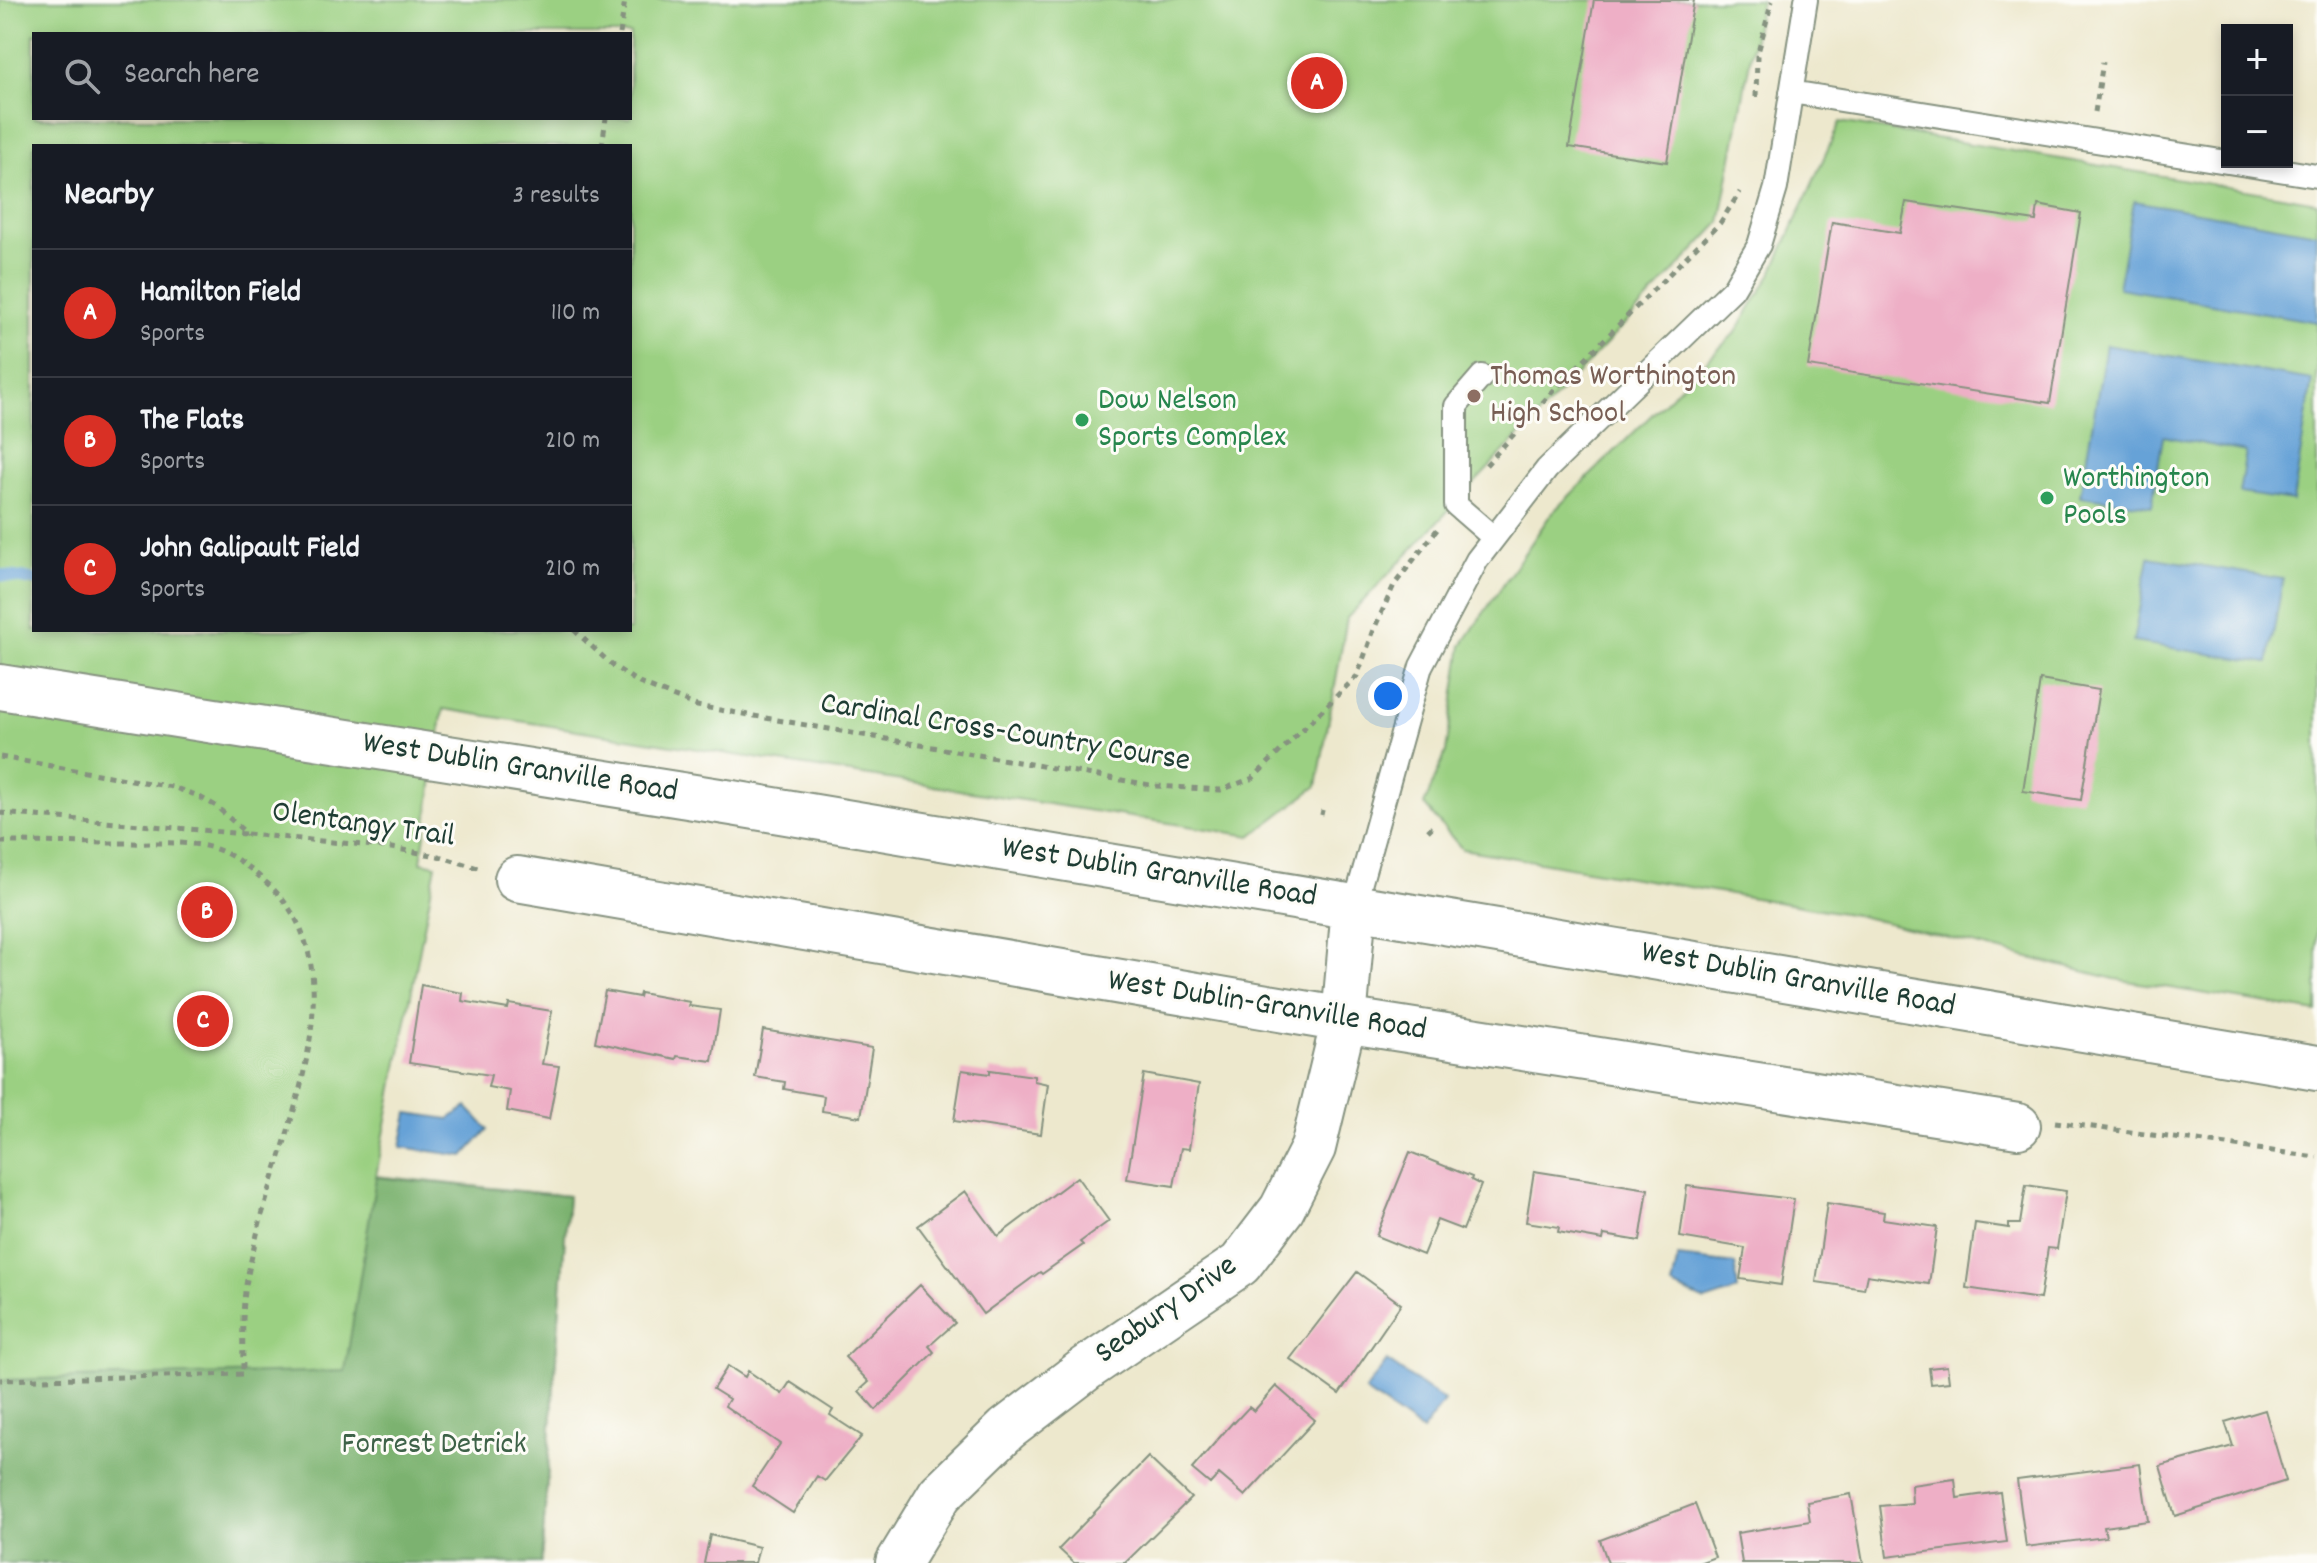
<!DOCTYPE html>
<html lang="en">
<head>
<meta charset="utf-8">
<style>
  body { margin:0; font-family:Dekko,sans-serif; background:#242831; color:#f1f3f6 }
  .controls { position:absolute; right:24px; top:24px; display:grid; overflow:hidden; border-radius:0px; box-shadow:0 4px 12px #0003 }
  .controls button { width:72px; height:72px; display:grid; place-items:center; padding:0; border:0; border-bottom:2px solid #363941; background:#171b24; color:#f1f3f6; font:40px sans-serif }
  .you { position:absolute; left:1388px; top:696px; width:28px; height:28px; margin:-20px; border:6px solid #fff; border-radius:50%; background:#1a73e8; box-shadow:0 0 0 12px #1a73e833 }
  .badge { display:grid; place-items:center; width:52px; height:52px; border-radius:50%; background:#d93025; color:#fff; font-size:26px; font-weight:700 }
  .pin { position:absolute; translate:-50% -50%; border:4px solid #fff; box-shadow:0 2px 8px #0006 }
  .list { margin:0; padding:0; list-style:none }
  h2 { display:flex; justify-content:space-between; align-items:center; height:104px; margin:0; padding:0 32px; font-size:34px }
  h2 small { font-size:26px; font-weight:400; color:#9ea1a6 }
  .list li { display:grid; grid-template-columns:52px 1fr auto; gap:24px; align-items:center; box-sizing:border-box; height:128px; padding:0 32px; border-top:2px solid #363941 }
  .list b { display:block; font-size:30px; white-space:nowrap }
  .list p { margin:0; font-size:26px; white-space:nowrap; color:#9ea1a6 }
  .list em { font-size:26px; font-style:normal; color:#9ea1a6 }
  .icon { flex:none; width:44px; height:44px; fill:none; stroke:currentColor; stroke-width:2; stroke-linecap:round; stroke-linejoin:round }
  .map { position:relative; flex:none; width:2317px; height:1563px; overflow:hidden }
  .search { position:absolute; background:#171b24; box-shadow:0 4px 12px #0003; left:32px; top:32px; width:600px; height:88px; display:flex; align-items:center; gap:20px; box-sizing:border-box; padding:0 28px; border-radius:0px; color:#9ea1a6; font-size:30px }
  .panel { position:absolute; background:#171b24; box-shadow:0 4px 12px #0003; left:32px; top:144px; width:600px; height:488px; border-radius:0px }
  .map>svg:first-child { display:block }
  .green { fill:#9bd082; stroke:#5d865b; stroke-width:2; fill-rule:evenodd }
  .forest { fill:#7cb270; stroke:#4e7852; stroke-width:2 }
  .water { fill:#66a2d7; stroke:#427086; stroke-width:2 }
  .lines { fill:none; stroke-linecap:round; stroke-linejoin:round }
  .stream { stroke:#66a2d7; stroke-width:12 }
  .building { fill:#eeafc6 }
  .lane-casing { stroke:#869280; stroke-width:26 }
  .street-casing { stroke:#869280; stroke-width:48 }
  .primary-casing { stroke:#869280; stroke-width:48 }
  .path { stroke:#869280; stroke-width:5; stroke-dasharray:6 6; stroke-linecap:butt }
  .lane { stroke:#fff; stroke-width:22 }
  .street { stroke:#fff; stroke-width:44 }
  .primary { stroke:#fff; stroke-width:44 }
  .education-dot { fill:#8d6e63; stroke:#fdfcf7; stroke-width:3 }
  .leisure-dot { fill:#2e9e5b; stroke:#fdfcf7; stroke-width:3 }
  .labels { text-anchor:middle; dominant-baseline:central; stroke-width:6; stroke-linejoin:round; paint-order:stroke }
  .education-label { font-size:32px; fill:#785e54; stroke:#fdfcf7; text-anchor:start }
  .leisure-label { font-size:32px; fill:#27864d; stroke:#fdfcf7; text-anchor:start }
  .street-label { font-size:32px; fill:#1f3d34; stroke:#fdfcf7 }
  .park-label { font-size:32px; fill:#3e6248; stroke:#fdfcf7 }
</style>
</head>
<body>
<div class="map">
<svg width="2317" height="1563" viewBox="0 0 2317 1563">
  <rect width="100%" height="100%" fill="#fdfcf7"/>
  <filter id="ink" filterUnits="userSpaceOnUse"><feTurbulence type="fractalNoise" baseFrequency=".0125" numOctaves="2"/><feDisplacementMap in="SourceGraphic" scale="16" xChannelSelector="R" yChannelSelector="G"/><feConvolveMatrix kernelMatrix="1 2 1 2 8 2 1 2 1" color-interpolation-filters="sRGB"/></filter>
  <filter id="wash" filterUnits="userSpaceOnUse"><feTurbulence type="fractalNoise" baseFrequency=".006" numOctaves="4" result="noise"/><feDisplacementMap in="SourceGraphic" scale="32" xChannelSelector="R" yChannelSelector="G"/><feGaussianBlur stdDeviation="1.8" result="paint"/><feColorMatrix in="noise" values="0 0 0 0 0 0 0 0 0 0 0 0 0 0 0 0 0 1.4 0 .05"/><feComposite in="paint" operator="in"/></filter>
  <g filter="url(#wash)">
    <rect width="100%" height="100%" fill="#ede8cd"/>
    <path class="green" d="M0,0H1761L1720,223L1347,618L1317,786L1251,836L443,709L421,862L436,865L376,1176L568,1196L541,1563H0ZM34,34H630V118H34ZM34,146H630V630H34Z
      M1840,122L2317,202V1012L2115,979L1855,915L1462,849L1424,805L1446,752L1462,645L1551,514L1737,331L1773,271Z"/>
    <path class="forest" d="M376,1177L568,1196L541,1563H0V1380L345,1371Z"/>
    <path class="water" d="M2134,201L2317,233V322L2118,288Z
      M2106,345L2312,380L2293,501L2239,493L2246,452L2163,436L2152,506L2080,496Z
      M2149,557L2283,579L2268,663L2133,642Z
      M467,1107L488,1129L464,1156L401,1147L408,1113L449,1119Z
      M1678,1257L1735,1264L1738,1290L1705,1301L1672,1286Z
      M1387,1361L1444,1401L1422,1431L1365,1391Z"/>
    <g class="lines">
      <path class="stream" d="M0,575L34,580"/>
    </g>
    <g id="blocks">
      <path class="building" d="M1594,0H1694L1667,162L1569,147Z
        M1906,202L2036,221L2038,205L2081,213L2050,403L1808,366L1832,222L1900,233Z
        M2040,680L2099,690L2081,800L2023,791Z
        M421,985L463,993L462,1001L508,1009L509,1004L552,1011L542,1064L559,1066L549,1119L507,1111L510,1091L488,1087L491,1075L409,1063Z
        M605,991L639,997L640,993L690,1002L689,1006L720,1010L712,1061L677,1056L676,1059L595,1042Z
        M763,1030L872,1048L861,1117L822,1111L824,1096L784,1089L785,1082L755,1077Z
        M962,1070L990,1074V1070L1034,1076V1081L1048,1084L1041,1134L954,1121Z
        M1144,1074L1199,1084L1189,1149L1181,1148L1174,1186L1127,1179Z
        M1410,1152L1472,1177L1471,1180L1481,1185L1463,1230L1437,1220L1423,1255L1376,1236Z
        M1534,1171L1648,1189L1640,1241L1604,1235L1603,1240L1558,1232L1559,1227L1526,1222Z
        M1077,1177L1109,1221L1080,1242L1083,1245L1042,1274L1040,1272L983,1314L918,1226L965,1191L998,1236Z
        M2026,1185L2066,1191L2057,1249L2048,1248L2040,1299L1966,1288L1975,1223L2009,1228V1224H2020Z
        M1687,1186L1794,1199L1781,1285L1740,1279L1745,1248L1680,1237Z
        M1827,1203L1884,1212L1883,1219L1937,1227L1929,1284L1867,1275L1864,1289L1816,1282Z
        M1357,1272L1401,1304L1339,1394L1290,1359Z
        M920,1285L955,1323L929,1346L934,1352L876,1410L859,1391L869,1382L845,1357Z
        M728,1366L745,1377L748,1371L782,1394L790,1382L833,1410L830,1415L862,1436L825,1481L817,1476L793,1513L752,1486L780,1444L725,1406L729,1399L713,1389Z
        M1947,1366L1949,1382L1931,1384L1929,1368Z
        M1276,1386L1315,1420L1245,1496L1219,1474L1210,1484L1192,1469L1233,1422L1234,1423L1249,1407L1254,1411Z
        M2265,1410L2286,1481L2175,1516L2160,1466L2233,1446L2225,1422Z
        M1148,1457L1191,1498L1125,1563H1074L1059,1549Z
        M2140,1464L2148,1521L2104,1527L2106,1537L2026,1547L2017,1480Z
        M1955,1479L1957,1498L2000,1492L2007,1542L1887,1557L1880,1506L1912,1503L1911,1485Z
        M1851,1494L1863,1563H1742L1737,1533L1810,1521L1807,1502Z
        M1695,1504L1715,1557L1699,1563H1608L1600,1540Z
        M710,1535L759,1547L755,1563H704Z"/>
    </g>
  </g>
  <g filter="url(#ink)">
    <use href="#blocks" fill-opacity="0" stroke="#869280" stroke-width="2"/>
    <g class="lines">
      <defs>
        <path id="lane" d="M1791,92L2227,162
          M2228,162L2317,176
          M1482,376L1456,406V505L1494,538
          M1354,907L1421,666L1477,560L1547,469L1733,289L1759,245L1776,188L1806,0"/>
        <path id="street" d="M517,879L1344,1020L2018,1126
          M898,1563L940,1494L1007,1429L1087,1368L1240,1264L1282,1209L1313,1148L1344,1020L1354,907"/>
        <path id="primary" d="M0,687L732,803L2317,1068"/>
      </defs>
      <use href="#lane" class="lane-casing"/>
      <use href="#street" class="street-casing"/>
      <use href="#primary" class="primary-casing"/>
      <path class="path" d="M620,34L625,0
        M1756,97L1757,56L1772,1
        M2095,112L2103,62
        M602,146L606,118
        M1486,465L1555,389L1720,223L1740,192
        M574,630L612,665L639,683L697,706L1156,786L1221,790L1253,778L1357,676L1375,627L1394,585L1439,527
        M0,757L172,787L196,795L216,806L247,834L385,847L438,856L478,868
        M1320,812L1324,813
        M0,813L246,834
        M1428,831L1432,827
        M0,842C43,842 85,843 128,843C156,844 186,840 213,848C235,855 251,869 268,884C363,970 283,1129 258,1230C253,1252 246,1278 244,1301C242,1325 243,1350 243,1374L0,1380
        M2055,1122L2317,1157"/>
      <use href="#lane" class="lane"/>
      <use href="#street" class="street"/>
      <use href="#primary" class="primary"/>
    </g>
  </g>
  <circle class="education-dot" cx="1474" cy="396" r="8"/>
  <g class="leisure-dot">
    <circle cx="1082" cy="420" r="8"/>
    <circle cx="2047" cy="498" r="8"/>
  </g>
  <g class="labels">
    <g class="education-label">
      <text x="1490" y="378">Thomas Worthington<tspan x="1490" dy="37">High School</tspan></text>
    </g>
    <g class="leisure-label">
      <text x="1098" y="402">Dow Nelson<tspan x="1098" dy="37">Sports Complex</tspan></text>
      <text x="2063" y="480">Worthington<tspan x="2063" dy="37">Pools</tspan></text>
    </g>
    <g class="street-label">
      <text transform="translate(1005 734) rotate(9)">Cardinal Cross-Country Course</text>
      <text transform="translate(520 769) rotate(9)">West Dublin Granville Road</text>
      <text transform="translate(363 826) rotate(8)">Olentangy Trail</text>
      <text transform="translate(1159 874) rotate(9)">West Dublin Granville Road</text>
      <text transform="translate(1798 981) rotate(10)">West Dublin Granville Road</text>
      <text transform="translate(1267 1007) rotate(9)">West Dublin-Granville Road</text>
      <text transform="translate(1167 1311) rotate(-35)">Seabury Drive</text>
    </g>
    <g class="park-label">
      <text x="434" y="1446">Forrest Detrick</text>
    </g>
  </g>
</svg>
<div class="controls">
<button>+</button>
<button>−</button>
</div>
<div class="you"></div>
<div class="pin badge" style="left:1317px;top:83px">A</div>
<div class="pin badge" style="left:207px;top:912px">B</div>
<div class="pin badge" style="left:203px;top:1021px">C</div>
<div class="search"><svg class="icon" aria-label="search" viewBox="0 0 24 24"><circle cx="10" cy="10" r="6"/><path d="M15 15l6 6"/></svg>Search here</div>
<section class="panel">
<h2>Nearby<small>3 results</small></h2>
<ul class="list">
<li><span class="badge">A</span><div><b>Hamilton Field</b><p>Sports</p></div><em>110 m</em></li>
<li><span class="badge">B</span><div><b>The Flats</b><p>Sports</p></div><em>210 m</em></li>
<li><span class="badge">C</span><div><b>John Galipault Field</b><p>Sports</p></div><em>210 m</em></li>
</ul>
</section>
</div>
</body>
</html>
